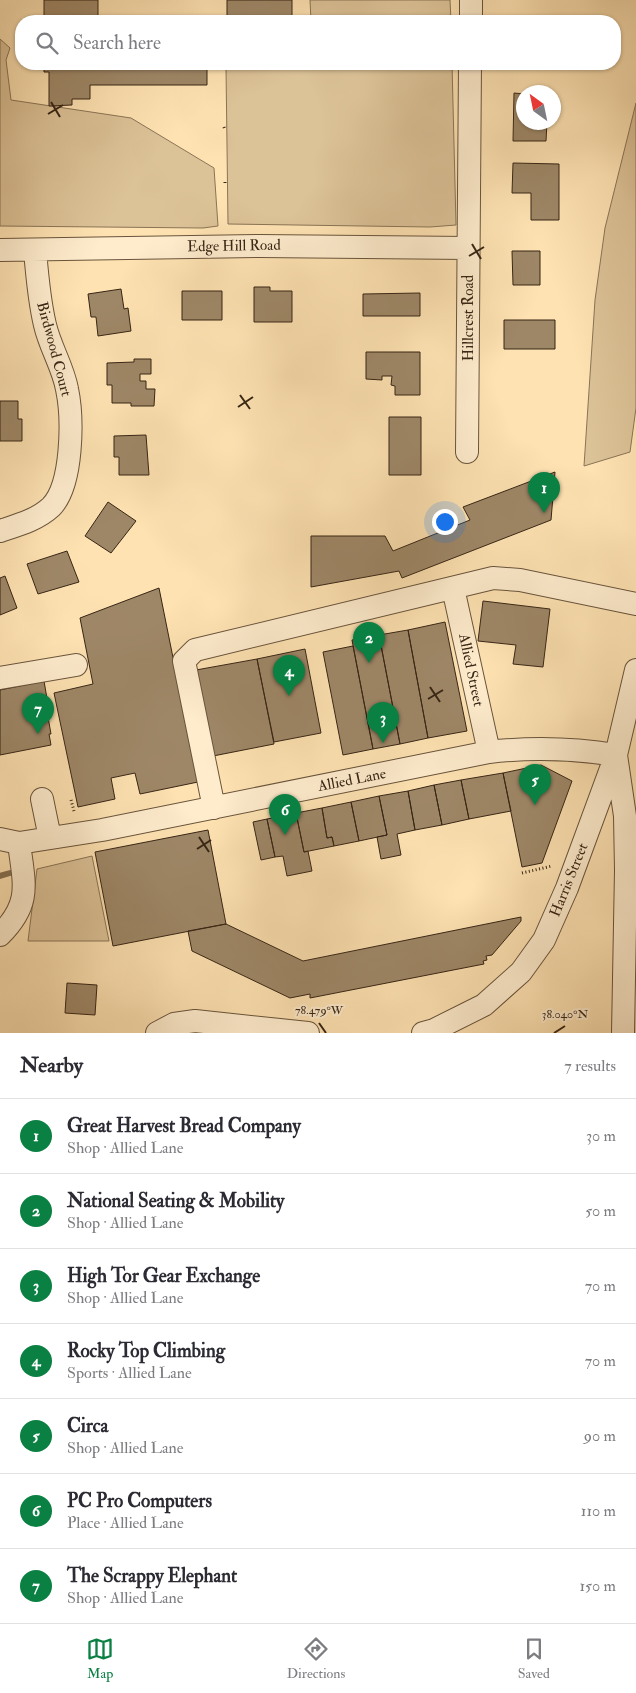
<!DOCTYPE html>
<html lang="en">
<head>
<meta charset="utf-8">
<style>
  body { margin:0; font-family:"IM FELL Double Pica",serif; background:#f2f2f3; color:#2b2b33 }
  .compass { position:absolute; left:516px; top:85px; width:45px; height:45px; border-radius:50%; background:#fff; box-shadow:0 1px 4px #0004; rotate:327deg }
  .you { position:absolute; left:444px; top:521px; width:18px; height:18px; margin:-12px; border:4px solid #fff; border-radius:50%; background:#1a73e8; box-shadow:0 0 0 8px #1a73e833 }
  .badge { display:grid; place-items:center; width:32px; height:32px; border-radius:50%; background:#0b8043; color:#fff; font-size:16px; font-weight:700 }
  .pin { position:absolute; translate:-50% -41px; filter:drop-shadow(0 1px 2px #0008) }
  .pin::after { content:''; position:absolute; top:26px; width:18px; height:15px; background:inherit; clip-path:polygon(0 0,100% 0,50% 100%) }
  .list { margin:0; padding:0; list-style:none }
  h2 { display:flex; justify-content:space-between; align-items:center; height:65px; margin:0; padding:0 20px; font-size:21px }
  h2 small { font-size:16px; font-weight:400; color:#7c7c81 }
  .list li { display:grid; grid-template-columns:32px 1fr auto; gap:15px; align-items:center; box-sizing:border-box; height:75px; padding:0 20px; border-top:1px solid #e1e1e2 }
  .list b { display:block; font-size:19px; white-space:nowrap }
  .list p { margin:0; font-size:16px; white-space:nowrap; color:#7c7c81 }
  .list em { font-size:16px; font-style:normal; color:#7c7c81 }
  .icon { flex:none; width:28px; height:28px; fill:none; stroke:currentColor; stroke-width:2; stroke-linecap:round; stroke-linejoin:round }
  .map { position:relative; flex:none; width:636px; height:1033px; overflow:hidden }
  .search { position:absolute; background:#fff; box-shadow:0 1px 4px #0004; left:15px; right:15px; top:15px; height:55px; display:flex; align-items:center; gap:12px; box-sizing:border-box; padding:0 18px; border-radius:20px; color:#7c7c81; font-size:19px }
  .sheet { height:590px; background:#fff }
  nav { display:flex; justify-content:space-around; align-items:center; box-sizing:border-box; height:70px; border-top:1px solid #e1e1e2; background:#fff; font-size:14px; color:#7c7c81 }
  nav a { display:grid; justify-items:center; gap:2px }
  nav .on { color:#0b8043 }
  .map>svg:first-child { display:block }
  .green { fill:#dcc297; stroke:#8a7456 }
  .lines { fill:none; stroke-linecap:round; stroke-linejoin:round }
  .stream { stroke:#867053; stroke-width:6 }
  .building { fill:#9e8767; stroke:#372515 }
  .minor-casing { stroke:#69543c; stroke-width:24 }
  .path { stroke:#372515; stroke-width:3; stroke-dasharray:1 2.5; stroke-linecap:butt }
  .minor { stroke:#feeccd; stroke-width:22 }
  .ticks { fill:none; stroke:#372515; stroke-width:2 }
  .labels { text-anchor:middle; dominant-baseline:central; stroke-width:4; stroke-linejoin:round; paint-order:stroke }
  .street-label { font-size:15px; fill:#372515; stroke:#feeccd }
  .ticks-label { font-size:12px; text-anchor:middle; fill:#372515; stroke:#feeccd; stroke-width:4; stroke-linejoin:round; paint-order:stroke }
</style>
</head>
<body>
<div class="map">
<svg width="636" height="1033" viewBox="0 0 636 1033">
  <rect width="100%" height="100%" fill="#fee2b2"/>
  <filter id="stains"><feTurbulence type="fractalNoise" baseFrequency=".004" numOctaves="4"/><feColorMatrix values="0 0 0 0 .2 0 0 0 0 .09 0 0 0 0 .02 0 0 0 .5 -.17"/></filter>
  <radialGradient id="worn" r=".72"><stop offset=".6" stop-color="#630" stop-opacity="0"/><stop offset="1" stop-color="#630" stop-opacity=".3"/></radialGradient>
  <path class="green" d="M310,0H450L451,21H311Z
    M0,39L10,48L6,60L11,100L131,118L214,168L218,226L203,228L0,226Z
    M271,64H452L456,225L430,227L228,224L226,68Z
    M636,103V408L630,452L584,466L595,300L605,228Z
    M92,856L109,941H28L37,869Z"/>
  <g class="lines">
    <path class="stream" d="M0,876L10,873"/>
  </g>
  <path class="building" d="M44,0H98V21H44Z
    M227,0H292V21H227Z
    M44,64H207V85H90V99H72V105L49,106V72H44Z
    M514,93L524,94V122H547L546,141H513Z
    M513,163L559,164V220H531V193H512Z
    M512,251H540V285H513Z
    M254,287H270V291H292V322H254Z
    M121,289L124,309L128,308L131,331L98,336L96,317H91L88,294Z
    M182,291H222V320H182Z
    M420,293V316H363V294Z
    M504,320H555V349H504Z
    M366,352H420V395H395V386L391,385L392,376H382V380L366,379Z
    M134,359H151V374H140V381H146V389H155L154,406H131V403H112V385H107V363L134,362Z
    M0,401H18V419H22V441H0Z
    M389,417H421V475H389Z
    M146,435L149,475H119V457H114V436Z
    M555,472L551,520L402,578L399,571L311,587V536H385L393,551L470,520L463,507Z
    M108,502L136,521L111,553L85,536Z
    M67,551L79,582L38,594L27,564Z
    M5,576L17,608L0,615V578Z
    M159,588L198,782L140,794L135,773L111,778L115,799L78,807L54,693L93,684L80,618Z
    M483,601L550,609L543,667L513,664L516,645L478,641Z
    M445,622L467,731L428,738L408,630Z
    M408,630L428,738L400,744L379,635Z
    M379,635L400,744L373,749L352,640Z
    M353,646L373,749L343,755L323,652Z
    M305,649L321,733L274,742L257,659Z
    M257,659L274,744L213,756L196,670Z
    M44,681L50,716L48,717L51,734H49L51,745L0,755V690Z
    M541,765L572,781L542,863L522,867L503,773Z
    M503,773L511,811L469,819L461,780Z
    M461,780L469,819L442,825L434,785Z
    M434,785L442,825L415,830L408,791Z
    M408,791L415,830L397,834L401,855L381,859L377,837L387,835L379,796Z
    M379,796L387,835L359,841L351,802Z
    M351,802L359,841L334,846L332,837L327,838L322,808Z
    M322,808L327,838L332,837L334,846L304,852L296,813Z
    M296,813L304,852L308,851L312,871L287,876L283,856L275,857L267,819Z
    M267,819L275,857L261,860L253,822Z
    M208,830L226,924L113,946L95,852Z
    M521,917V921L492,955L486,956L487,960L483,961L484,964L310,998V994L290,998L192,951L188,931L226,924L303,961Z
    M67,983L97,985L95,1015L65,1013Z"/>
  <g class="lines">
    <defs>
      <path id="minor" d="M471,21V0
        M0,250L259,246L468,248
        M467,452L470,64
        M0,531C18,525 37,520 51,507C73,485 73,418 67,389C63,367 50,347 45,325C39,300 37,275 35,250
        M453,588L489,752
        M0,678L76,665
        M42,799L50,838
        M214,808L184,661L195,650L493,578L520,580L636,604
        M0,839L19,843L102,830L489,752C533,747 572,748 616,755L625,816L626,870L623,1033
        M0,935C32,903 24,884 19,843
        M157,1033L174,1024L195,1021L308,1033
        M423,1033L434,1030L484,1005L521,972L544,940L567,888L616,755L636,670"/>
    </defs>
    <use href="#minor" class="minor-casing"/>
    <path class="path" d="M224,127L225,130
      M225,183V181
      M71,800L74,811
      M522,873L552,866"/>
    <use href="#minor" class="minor"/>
  </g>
  <path class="ticks" d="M51,102L60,117M48,114L63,105M472,244L481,259M469,256L484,247M240,395L250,409M238,407L253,397M430,687L440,702M428,699L443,690M199,837L209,852M197,849L211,840M319,1023L326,1033M554,1033L565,1026"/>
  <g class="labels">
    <g class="street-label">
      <text transform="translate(234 246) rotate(-1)">Edge Hill Road</text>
      <text transform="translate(468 318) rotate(-90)">Hillcrest Road</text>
      <text transform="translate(54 349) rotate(75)">Birdwood Court</text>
      <text transform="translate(471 670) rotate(78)">Allied Street</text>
      <text transform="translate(352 780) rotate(-11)">Allied Lane</text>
      <text transform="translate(569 880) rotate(-68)">Harris Street</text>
    </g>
  </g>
  <g class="ticks-label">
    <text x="319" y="1014">78.479°W</text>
    <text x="565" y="1018">38.040°N</text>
  </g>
  <rect width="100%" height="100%" filter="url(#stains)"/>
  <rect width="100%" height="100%" fill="url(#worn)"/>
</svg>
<svg class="compass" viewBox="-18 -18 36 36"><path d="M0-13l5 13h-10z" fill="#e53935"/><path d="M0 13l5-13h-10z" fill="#7c7c81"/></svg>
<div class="you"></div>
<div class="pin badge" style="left:544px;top:513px">1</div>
<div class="pin badge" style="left:369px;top:663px">2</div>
<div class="pin badge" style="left:383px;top:743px">3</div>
<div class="pin badge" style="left:289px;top:696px">4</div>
<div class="pin badge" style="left:535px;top:805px">5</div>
<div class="pin badge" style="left:285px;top:835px">6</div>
<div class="pin badge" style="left:38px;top:734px">7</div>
<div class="search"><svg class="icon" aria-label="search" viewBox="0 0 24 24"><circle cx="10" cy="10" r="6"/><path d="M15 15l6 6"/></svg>Search here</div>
</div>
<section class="sheet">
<h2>Nearby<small>7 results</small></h2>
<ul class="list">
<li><span class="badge">1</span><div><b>Great Harvest Bread Company</b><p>Shop · Allied Lane</p></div><em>30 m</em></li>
<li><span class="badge">2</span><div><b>National Seating &amp; Mobility</b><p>Shop · Allied Lane</p></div><em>50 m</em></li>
<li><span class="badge">3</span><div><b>High Tor Gear Exchange</b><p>Shop · Allied Lane</p></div><em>70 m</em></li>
<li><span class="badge">4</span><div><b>Rocky Top Climbing</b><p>Sports · Allied Lane</p></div><em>70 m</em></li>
<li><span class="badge">5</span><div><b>Circa</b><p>Shop · Allied Lane</p></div><em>90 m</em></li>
<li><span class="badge">6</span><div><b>PC Pro Computers</b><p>Place · Allied Lane</p></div><em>110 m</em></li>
<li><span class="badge">7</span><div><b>The Scrappy Elephant</b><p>Shop · Allied Lane</p></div><em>150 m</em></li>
</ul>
</section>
<nav>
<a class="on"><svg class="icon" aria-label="map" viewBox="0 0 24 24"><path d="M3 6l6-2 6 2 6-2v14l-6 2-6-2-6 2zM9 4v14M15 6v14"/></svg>Map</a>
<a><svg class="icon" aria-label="directions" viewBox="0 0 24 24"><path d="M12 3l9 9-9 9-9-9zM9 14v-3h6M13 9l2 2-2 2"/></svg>Directions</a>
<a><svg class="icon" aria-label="saved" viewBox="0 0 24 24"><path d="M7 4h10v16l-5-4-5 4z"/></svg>Saved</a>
</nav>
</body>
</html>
